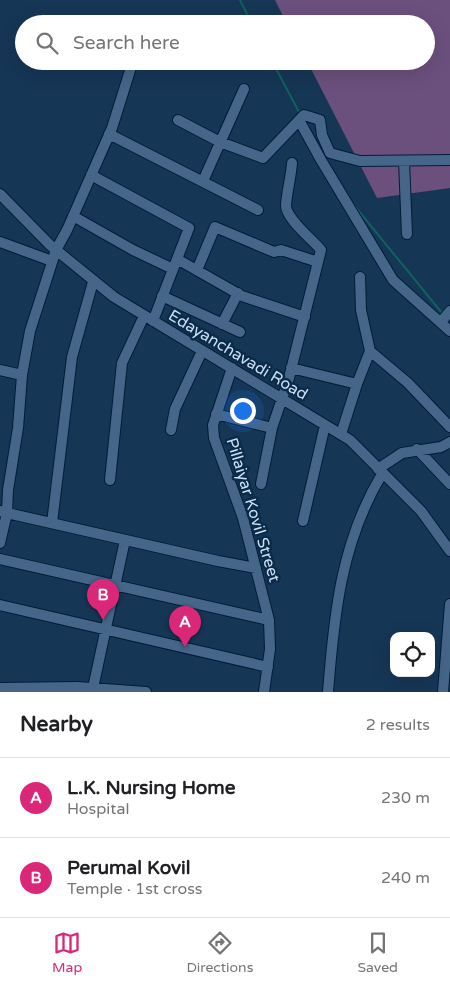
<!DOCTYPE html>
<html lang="en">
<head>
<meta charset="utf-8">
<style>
  body { margin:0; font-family:"Varela Round",sans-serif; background:#f2f2f2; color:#202124 }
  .controls { position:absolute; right:15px; bottom:15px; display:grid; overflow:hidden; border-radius:10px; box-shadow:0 5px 20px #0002 }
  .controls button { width:45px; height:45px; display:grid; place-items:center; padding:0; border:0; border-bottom:1px solid #e0e0e0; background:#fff; color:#202124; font:25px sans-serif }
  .you { position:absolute; left:242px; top:410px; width:18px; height:18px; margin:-12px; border:4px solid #fff; border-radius:50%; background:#1a73e8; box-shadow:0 0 0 8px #1a73e833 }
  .badge { display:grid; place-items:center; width:32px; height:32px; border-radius:50%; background:#db2777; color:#fff; font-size:16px; font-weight:700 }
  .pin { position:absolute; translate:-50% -41px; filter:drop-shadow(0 1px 2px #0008) }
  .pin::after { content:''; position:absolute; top:26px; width:18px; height:15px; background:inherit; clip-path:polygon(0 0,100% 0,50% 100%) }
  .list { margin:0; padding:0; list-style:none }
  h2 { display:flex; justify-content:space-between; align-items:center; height:65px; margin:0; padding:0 20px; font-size:21px }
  h2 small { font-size:16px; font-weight:400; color:#757577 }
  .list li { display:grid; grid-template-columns:32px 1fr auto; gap:15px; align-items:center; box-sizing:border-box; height:80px; padding:0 20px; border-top:1px solid #e0e0e0 }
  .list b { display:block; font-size:19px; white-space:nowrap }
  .list p { margin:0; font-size:16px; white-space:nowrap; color:#757577 }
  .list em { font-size:16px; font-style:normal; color:#757577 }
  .icon { flex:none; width:28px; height:28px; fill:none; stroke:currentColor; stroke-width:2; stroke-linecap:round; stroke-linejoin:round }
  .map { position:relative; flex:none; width:450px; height:692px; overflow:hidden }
  .search { position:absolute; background:#fff; box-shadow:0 5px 20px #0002; left:15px; right:15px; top:15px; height:55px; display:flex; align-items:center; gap:12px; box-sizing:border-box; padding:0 18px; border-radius:28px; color:#757577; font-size:19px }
  .sheet { height:225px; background:#fff }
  nav { display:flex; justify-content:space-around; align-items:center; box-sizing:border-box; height:70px; border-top:1px solid #e0e0e0; background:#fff; font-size:14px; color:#757577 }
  nav a { display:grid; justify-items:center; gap:2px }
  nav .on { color:#db2777 }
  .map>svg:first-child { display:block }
  .green { fill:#6b507d }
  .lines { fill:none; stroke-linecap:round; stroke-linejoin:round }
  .stream { stroke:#10615e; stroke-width:2 }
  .minor-casing { stroke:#001c3a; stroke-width:12 }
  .minor { stroke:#456689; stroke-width:10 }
  .labels { text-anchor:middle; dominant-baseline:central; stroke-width:5; stroke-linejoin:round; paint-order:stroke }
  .street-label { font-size:16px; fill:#cddff3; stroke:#0b2b4b }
</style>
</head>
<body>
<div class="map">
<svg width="450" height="692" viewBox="0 0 450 692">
  <rect width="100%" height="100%" fill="#163656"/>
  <path class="green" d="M275,0H450V188L377,198L307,61H426V24H287Z"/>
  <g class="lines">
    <path class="stream" d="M240,0L252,24
      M272,61L300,114
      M353,204L442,313"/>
    <defs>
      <path id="minor" d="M143,24V22
        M178,120L220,142L263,158L304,115L320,120L322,135L330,153L360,161L450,160
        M299,120L321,160L393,280L450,331
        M109,134L258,210
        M404,161L407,234
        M91,175L189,228L153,321
        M203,181L244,89
        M0,194L50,245L114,297L350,440L421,511L450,551
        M73,216L133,250L173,269
        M0,242L52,261
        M177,259L242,296L305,317
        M197,270L215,227L274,252L281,250L318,262
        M162,296L240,332
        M441,322L450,311
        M222,324L238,293
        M370,351L408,383L450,427
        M232,368L213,425L214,438L243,518L269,620L270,649L264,692
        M291,368L357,384
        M0,370L22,375
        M216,414L272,428
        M171,430L175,409L202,351
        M341,434L357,384L370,351L361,310L360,277
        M417,449L450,484
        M378,469L402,453L441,447L450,442
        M110,480L122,363L144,316
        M261,484L272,428L289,378L321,250C313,240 285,218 286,205C287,191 291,177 292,163
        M0,511L7,513L8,490L18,428L22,375L30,331L56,250L67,230L112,128L133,61
        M303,521L325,425
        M52,523L72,357L93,282
        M0,543L7,513L218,561L256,568
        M0,559L269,620
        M0,605L268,667
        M0,688L77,687L146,692
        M93,688L125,540
        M328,692C334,615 341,542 382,474
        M443,692L450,604"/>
    </defs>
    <use href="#minor" class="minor-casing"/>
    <use href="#minor" class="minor"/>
  </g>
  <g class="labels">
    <g class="street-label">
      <text transform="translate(238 355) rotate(31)">Edayanchavadi Road</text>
      <text transform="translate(253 510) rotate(73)">Pillaiyar Kovil Street</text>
    </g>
  </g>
</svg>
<div class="controls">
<button><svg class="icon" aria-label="locate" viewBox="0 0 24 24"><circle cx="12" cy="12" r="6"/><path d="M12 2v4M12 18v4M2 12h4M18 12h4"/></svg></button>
</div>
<div class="you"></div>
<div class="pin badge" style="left:185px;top:647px">A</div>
<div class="pin badge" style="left:103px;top:620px">B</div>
<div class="search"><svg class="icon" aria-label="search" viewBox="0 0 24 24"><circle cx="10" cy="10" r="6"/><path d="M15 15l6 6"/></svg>Search here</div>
</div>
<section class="sheet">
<h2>Nearby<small>2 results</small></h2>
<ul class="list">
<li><span class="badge">A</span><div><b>L.K. Nursing Home</b><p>Hospital</p></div><em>230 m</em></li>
<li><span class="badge">B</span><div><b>Perumal Kovil</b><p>Temple · 1st cross</p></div><em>240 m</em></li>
</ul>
</section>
<nav>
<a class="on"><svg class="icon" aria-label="map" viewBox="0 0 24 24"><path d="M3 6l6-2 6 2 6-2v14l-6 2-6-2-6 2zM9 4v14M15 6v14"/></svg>Map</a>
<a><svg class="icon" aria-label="directions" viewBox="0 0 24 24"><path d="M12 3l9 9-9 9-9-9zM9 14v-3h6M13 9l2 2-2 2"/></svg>Directions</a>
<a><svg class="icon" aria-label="saved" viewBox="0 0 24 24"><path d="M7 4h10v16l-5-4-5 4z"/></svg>Saved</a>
</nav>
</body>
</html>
